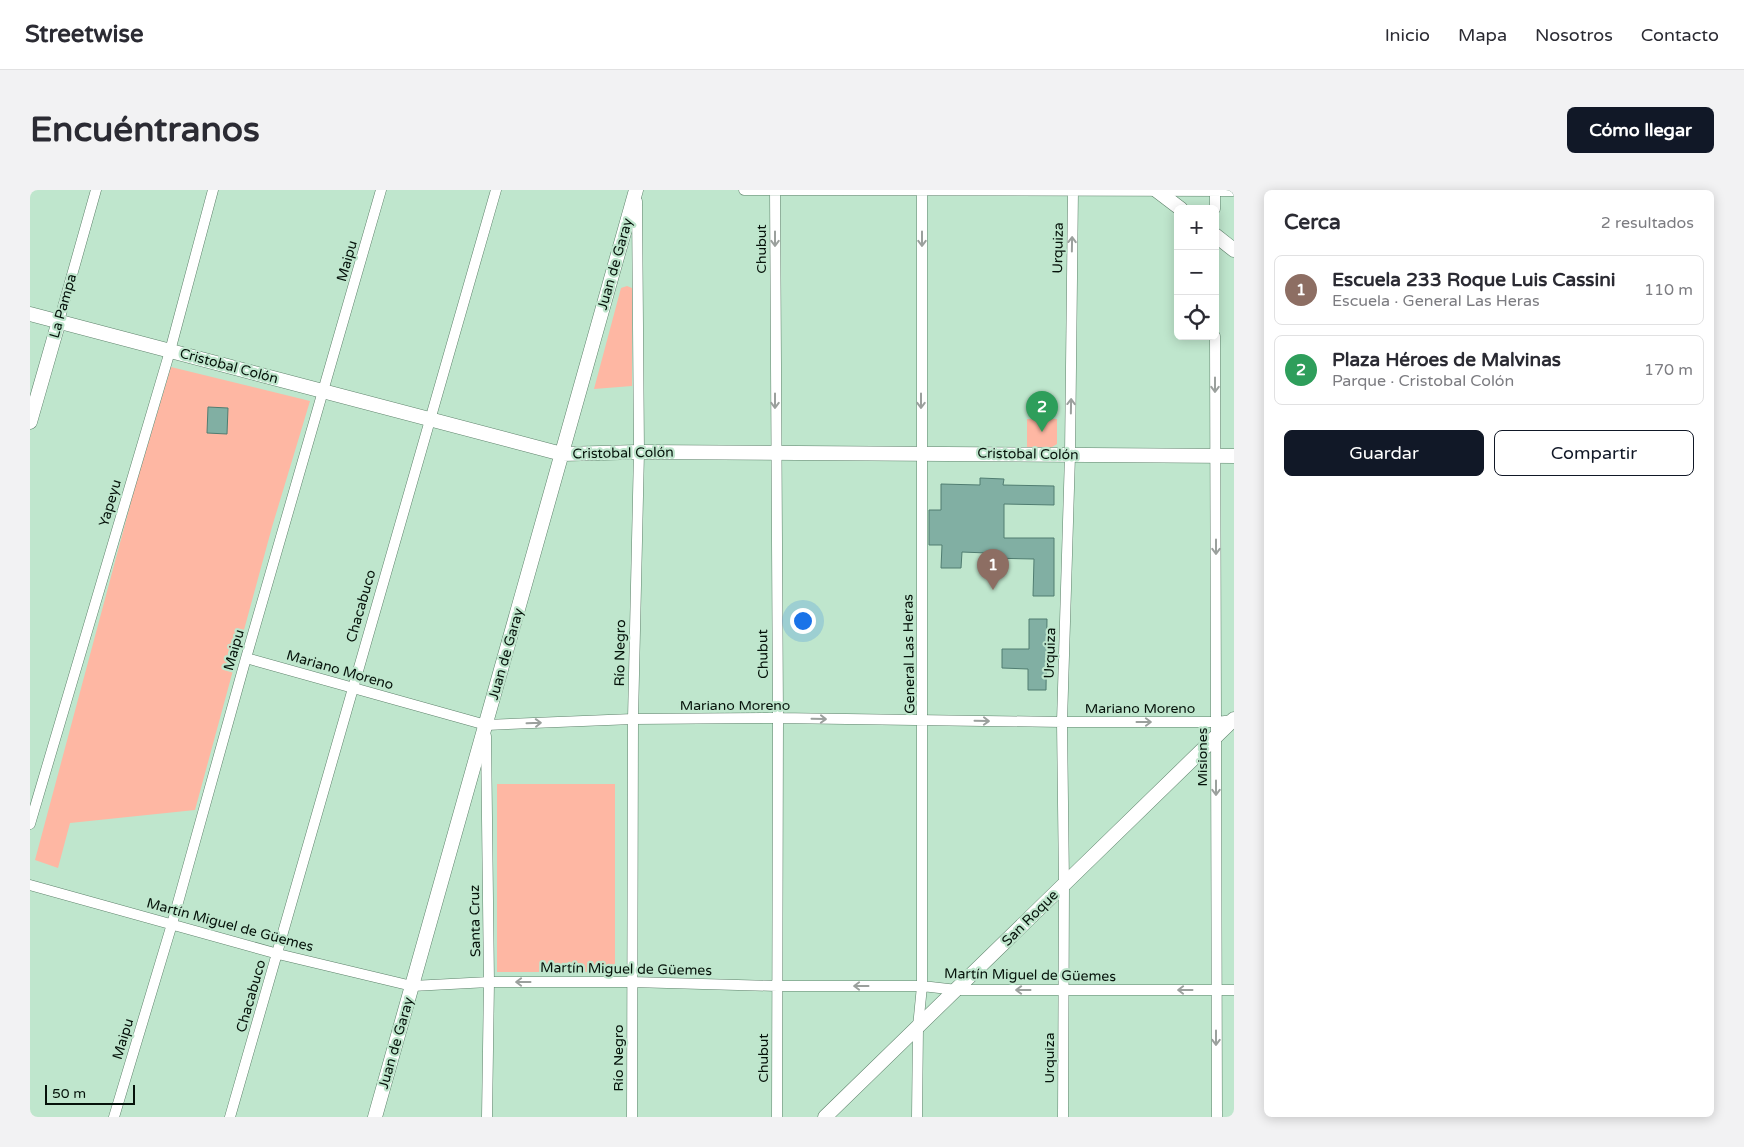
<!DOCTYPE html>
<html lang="es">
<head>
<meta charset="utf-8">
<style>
  body { margin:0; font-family:"Varela Round",sans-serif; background:#f2f2f3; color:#2b2b33 }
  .controls { position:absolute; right:15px; top:15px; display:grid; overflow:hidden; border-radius:8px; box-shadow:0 2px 12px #0003 }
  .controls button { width:45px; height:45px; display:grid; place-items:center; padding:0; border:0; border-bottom:1px solid #e1e1e2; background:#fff; color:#2b2b33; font:25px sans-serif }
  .scale { position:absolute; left:15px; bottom:12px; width:90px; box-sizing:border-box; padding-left:5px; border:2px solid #05120a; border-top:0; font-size:14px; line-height:18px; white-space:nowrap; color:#05120a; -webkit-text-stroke:4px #bfe6cd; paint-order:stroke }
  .you { position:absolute; left:772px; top:430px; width:18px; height:18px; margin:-12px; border:4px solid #fff; border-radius:50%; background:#1a73e8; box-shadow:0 0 0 8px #1a73e833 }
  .badge { display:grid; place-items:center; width:32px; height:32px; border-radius:50%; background:#111827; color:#fff; font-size:16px; font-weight:700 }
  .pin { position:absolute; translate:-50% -41px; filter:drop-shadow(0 1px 2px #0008) }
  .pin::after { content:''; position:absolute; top:26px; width:18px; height:15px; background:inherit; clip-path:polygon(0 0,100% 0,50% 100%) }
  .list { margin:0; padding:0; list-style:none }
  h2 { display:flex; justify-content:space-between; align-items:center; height:65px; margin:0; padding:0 20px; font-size:21px }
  h2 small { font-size:16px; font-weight:400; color:#7c7c81 }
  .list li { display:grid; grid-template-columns:32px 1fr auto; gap:15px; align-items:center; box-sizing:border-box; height:70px; margin:0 10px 10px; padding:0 10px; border:1px solid #e1e1e2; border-radius:8px }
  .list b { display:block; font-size:19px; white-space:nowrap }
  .list p { margin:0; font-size:16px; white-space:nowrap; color:#7c7c81 }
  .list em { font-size:16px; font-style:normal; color:#7c7c81 }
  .actions { display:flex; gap:10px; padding:15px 20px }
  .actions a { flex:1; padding:11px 0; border:1px solid #111827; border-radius:8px; text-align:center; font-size:18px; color:#111827 }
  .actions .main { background:#111827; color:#fff }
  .icon { flex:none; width:28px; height:28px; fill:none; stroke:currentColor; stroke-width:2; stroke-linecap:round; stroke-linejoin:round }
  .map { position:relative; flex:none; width:1204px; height:927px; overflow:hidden; border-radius:8px }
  header { display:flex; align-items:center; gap:30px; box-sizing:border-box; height:70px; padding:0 25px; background:#fff; border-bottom:1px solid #e1e1e2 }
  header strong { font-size:24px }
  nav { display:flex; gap:28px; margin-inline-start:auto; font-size:18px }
  .intro { display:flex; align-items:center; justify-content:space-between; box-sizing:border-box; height:120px; padding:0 30px }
  h1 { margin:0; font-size:35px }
  .button { padding:12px 22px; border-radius:8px; background:#111827; color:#fff; font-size:18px; font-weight:700 }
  main { display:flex; gap:30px; padding:0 30px }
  aside { flex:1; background:#fff; border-radius:8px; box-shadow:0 2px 12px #0003 }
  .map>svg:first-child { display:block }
  .green { fill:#feb7a3 }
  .building { fill:#81afa3; stroke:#507d71 }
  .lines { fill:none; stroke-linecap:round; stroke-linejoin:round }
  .street-casing { stroke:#5d816a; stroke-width:11 }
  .secondary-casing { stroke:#5d816a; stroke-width:15 }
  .street { stroke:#fff; stroke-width:10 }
  .secondary { stroke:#fff; stroke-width:14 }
  .oneway { stroke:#9ba09d }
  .labels { text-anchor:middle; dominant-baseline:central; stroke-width:4.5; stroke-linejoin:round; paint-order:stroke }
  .street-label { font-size:14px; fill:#05120a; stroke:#bfe6cd }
</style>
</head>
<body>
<header>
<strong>Streetwise</strong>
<nav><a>Inicio</a><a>Mapa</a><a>Nosotros</a><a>Contacto</a></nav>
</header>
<div class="intro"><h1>Encuéntranos</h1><a class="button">Cómo llegar</a></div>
<main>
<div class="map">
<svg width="1204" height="927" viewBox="0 0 1204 927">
  <rect width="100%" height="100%" fill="#bfe6cd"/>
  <path class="green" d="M597,96L602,98V196L564,199L591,98Z
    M141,177L280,211L242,337L165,620L40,633L28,678L5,670L105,297Z
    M997,229H1027V254L1022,257H997Z
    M467,594H585V782H467Z"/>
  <path class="building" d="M178,217L198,218L197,244L177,243Z
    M950,288L974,289L973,295L1024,296V315L974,314V348H1024V406H1003L1004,369L957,368V363L932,362L931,378H911L912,355H899V320H911V294L950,295Z
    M999,429H1017L1016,500H998V479L972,478V459H999Z"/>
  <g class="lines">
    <defs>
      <path id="street" d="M714,0L1204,1
        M745,0L748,528L747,927
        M1185,0V19
        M29,131L66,0
        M1185,146L1187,927
        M216,468L456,535L603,529L748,528L1032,532H1186L1204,530
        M456,546L459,792L457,927
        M0,634L140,161L183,0
        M0,695L248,764L382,796L459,792H602L747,796H892L927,800H1204
        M84,927L142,734L216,468L351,0
        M200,927L466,0
        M602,927L603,529L609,262L607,11
        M887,927L888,837L892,796C893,531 891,265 892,0
        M1033,927L1034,694L1032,532L1040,265L1043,0"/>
      <path id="secondary" d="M1126,0L1151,19
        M1185,45L1204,60
        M0,124L532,264L609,262L1204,266
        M0,232L29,131
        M345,927L606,0
        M795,927L1204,529"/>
    </defs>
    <use href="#street" class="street-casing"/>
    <use href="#secondary" class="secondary-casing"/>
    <use href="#street" class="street"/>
    <use href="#secondary" class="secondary"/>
  </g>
  <defs><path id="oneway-shaft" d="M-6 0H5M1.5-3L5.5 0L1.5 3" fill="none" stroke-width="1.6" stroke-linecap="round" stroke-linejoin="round" transform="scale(1.25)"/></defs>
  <g class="oneway">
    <use href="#oneway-shaft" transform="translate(745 49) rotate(90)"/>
    <use href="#oneway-shaft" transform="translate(892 49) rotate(90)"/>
    <use href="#oneway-shaft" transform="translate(1042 54) rotate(-89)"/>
    <use href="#oneway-shaft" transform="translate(1185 195) rotate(90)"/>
    <use href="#oneway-shaft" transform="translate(745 211) rotate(90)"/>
    <use href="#oneway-shaft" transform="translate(891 211) rotate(90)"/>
    <use href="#oneway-shaft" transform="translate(1041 216) rotate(-89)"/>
    <use href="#oneway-shaft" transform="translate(1186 357) rotate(90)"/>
    <use href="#oneway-shaft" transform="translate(789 529) rotate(1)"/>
    <use href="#oneway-shaft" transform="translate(952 531) rotate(1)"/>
    <use href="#oneway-shaft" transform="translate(1114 532)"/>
    <use href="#oneway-shaft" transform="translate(504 533) rotate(-2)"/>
    <use href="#oneway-shaft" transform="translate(1186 598) rotate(90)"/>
    <use href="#oneway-shaft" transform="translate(493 792) rotate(-180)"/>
    <use href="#oneway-shaft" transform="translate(831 796) rotate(180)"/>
    <use href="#oneway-shaft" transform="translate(993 800) rotate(-180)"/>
    <use href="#oneway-shaft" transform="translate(1155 800) rotate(180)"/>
    <use href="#oneway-shaft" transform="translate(1186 848) rotate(90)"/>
  </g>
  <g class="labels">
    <g class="street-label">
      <text transform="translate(1028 58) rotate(-89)">Urquiza</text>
      <text transform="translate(731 59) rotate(-90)">Chubut</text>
      <text transform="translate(317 71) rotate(-74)">Maipu</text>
      <text transform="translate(585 74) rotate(-74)">Juan de Garay</text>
      <text transform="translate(33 116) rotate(-74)">La Pampa</text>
      <text transform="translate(199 176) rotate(15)">Cristobal Colón</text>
      <text transform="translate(593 263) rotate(-1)">Cristobal Colón</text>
      <text transform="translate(998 264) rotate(1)">Cristobal Colón</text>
      <text transform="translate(80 313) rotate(-74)">Yapeyu</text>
      <text transform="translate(331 416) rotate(-74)">Chacabuco</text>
      <text transform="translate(204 460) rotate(-74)">Maipu</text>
      <text transform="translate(590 463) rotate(-89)">Río Negro</text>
      <text transform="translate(1020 463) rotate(-88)">Urquiza</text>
      <text transform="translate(476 464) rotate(-74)">Juan de Garay</text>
      <text transform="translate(733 464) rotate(-91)">Chubut</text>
      <text transform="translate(879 464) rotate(-91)">General Las Heras</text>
      <text transform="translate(310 480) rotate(16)">Mariano Moreno</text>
      <text x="705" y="515">Mariano Moreno</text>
      <text x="1110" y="518">Mariano Moreno</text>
      <text transform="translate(1172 567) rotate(-90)">Misiones</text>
      <text transform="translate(1000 728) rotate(-45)">San Roque</text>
      <text transform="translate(445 731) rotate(-91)">Santa Cruz</text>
      <text transform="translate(200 735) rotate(15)">Martín Miguel de Güemes</text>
      <text transform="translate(596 779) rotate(1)">Martín Miguel de Güemes</text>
      <text transform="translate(1000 785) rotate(1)">Martín Miguel de Güemes</text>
      <text transform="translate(221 806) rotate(-74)">Chacabuco</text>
      <text transform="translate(93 849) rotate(-73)">Maipu</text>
      <text transform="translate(366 853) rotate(-74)">Juan de Garay</text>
      <text transform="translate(588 868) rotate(-90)">Río Negro</text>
      <text transform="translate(733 868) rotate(-90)">Chubut</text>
      <text transform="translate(1019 868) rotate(-90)">Urquiza</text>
    </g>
  </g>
</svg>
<div class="controls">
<button>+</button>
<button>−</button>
<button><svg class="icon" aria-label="locate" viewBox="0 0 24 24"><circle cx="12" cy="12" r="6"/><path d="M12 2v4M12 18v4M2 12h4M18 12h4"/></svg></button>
</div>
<div class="scale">50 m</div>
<div class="you"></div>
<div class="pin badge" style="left:963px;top:400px;background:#8d6e63">1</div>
<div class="pin badge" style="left:1012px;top:242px;background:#2e9e5b">2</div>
</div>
<aside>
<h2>Cerca<small>2 resultados</small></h2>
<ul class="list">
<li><span class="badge" style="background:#8d6e63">1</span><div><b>Escuela 233 Roque Luis Cassini</b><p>Escuela · General Las Heras</p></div><em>110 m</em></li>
<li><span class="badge" style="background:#2e9e5b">2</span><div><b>Plaza Héroes de Malvinas</b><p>Parque · Cristobal Colón</p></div><em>170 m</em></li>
</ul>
<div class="actions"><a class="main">Guardar</a><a>Compartir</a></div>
</aside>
</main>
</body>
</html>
